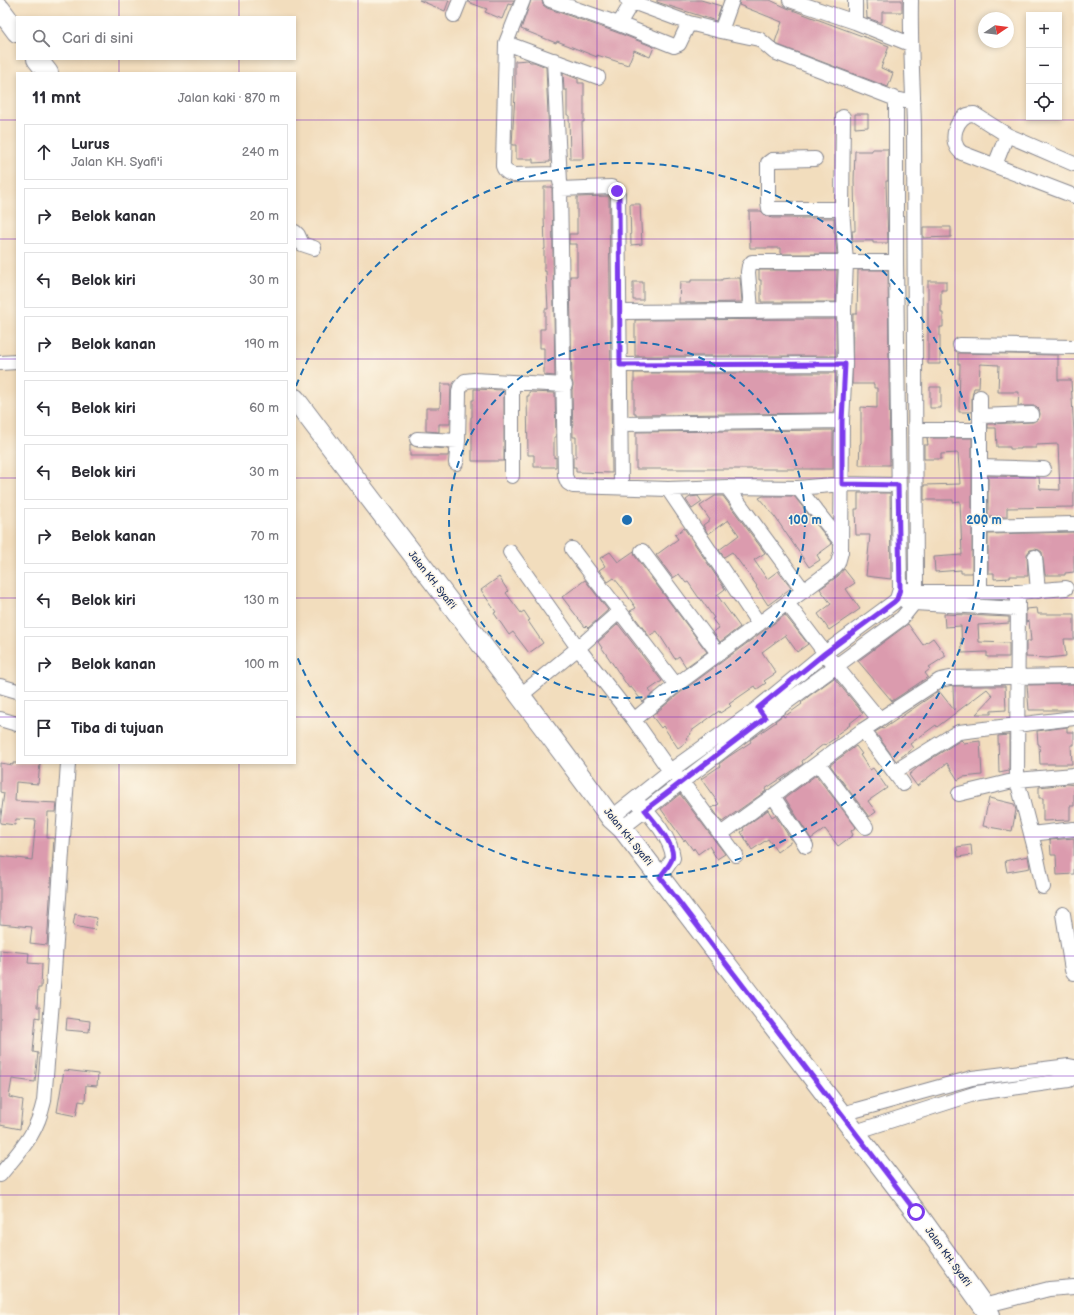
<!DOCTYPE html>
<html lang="id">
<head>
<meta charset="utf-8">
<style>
  body { margin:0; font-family:"Balsamiq Sans",sans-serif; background:#f7f7f7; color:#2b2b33 }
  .controls { position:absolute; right:12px; top:12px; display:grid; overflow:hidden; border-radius:0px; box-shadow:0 2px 6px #0003 }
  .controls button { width:36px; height:36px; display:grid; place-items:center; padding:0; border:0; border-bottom:1px solid #e1e1e2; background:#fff; color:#2b2b33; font:20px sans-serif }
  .compass { position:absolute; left:978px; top:12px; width:36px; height:36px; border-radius:50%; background:#fff; box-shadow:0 2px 6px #0003; rotate:77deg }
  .stop { position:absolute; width:12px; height:12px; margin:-9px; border:3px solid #7c3aed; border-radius:50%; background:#fff }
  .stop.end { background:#7c3aed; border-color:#fff; box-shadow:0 1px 4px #0008 }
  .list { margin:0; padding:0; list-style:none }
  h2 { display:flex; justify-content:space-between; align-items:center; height:52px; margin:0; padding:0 16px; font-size:17px }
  h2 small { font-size:13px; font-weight:400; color:#7c7c81 }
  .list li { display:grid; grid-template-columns:26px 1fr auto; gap:12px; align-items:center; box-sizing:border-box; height:56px; margin:0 8px 8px; padding:0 8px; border:1px solid #e1e1e2; border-radius:0px }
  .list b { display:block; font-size:15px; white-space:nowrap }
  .list p { margin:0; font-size:13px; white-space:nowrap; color:#7c7c81 }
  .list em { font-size:13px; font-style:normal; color:#7c7c81 }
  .icon { flex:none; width:22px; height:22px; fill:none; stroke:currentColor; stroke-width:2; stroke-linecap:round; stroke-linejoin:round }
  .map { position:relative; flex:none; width:1074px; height:1315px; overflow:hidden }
  .search { position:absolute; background:#fff; box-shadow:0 2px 6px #0003; left:16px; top:16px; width:280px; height:44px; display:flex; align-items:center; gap:10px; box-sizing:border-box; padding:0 14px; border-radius:0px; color:#7c7c81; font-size:15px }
  .panel { position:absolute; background:#fff; box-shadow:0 2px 6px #0003; left:16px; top:72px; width:280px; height:692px; border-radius:0px }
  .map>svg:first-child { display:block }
  .building { fill:#db9bae }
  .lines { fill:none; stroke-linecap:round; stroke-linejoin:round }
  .street-casing { stroke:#86868e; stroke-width:16 }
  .secondary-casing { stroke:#86868e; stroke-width:22 }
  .street { stroke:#fff; stroke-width:14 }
  .secondary { stroke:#fff; stroke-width:20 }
  .route { stroke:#7c3aed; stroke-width:5 }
  .grid { fill:none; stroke:#7b2cbf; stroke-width:1; stroke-opacity:0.55 }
  .ring { fill:none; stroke:#1f6fb2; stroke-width:2; stroke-dasharray:7 5 }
  .labels { text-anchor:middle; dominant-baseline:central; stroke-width:3; stroke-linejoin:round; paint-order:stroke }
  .street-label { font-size:10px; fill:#1b2f5e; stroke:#fcf5e5 }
  .centre { fill:#1f6fb2; stroke:#fcf5e5; stroke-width:2 }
  .ring-label { font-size:12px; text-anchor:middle; font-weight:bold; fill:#1f6fb2; stroke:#fcf5e5; stroke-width:3; stroke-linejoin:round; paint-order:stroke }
</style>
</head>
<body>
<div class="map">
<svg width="1074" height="1315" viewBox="0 0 1074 1315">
  <rect width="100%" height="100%" fill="#fcf5e5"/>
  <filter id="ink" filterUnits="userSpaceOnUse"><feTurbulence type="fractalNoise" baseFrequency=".025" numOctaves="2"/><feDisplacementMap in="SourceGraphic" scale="8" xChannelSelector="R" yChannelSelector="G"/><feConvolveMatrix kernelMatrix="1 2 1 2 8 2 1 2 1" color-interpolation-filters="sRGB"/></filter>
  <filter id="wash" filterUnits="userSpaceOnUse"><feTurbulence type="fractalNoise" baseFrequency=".012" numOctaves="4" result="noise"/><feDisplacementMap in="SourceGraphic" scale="16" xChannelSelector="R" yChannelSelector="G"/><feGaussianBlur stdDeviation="0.9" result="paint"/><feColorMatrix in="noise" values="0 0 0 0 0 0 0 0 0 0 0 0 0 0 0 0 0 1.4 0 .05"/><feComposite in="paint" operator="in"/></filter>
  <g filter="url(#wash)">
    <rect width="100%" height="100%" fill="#f2ddbd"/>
    <g id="blocks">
      <path class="building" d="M419,0H449L445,11Z
        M468,0H514L512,5L508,4L502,19L485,12L487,9L468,2Z
        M531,0H542L543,5L547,8L616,32L654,47L650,57L634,50L628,65L597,55V57L557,41L556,43L521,29Z
        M657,0H701L721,6L716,21L660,3L657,2Z
        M740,0H770L787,8L889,46L881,68L893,73L888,87L778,45L775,42L782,22L739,5Z
        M866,0H902V12H882V22H879L867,18Z
        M528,60L530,62H534L546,67L550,162L533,163V159H516V145H512L515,94V61Z
        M563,73L578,79V83H584V122H582L583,159H570L569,115H567V90H564Z
        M855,114H868V127L855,128Z
        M872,149H888V181H886L888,243H873V241H853L852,231H855V228L854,180L855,151H872Z
        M544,187H552L555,376L544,375V348H540V329H545V309H548L546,271H544V249H545L544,216Z
        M609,196L612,473L576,472V467H573V457H576V437H573L572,390L573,385L572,380L570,276H577V244H569V234H577V197Z
        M630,204H640L642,244L631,245Z
        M749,211H761L766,216L772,218H834V232H835L837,254H781V248H750Z
        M923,227H951V237L923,238Z
        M759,270H837L836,302H761V280H759Z
        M858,270H888L890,465H859L860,444L861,443V407L877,408V388H874V384H852L853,314H857Z
        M730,278H740L742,302L679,303L680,282H691V280H722V279Z
        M928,281H946V290H941V313H943V327H940V364H928Z
        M633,282H643V300H633Z
        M836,319V356H635V320Z
        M958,353L1058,355V380H1071L1074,433V507L1007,508V517H988V476L1039,477L1040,489L1060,490L1058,444L1036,445V448H1021V449H1010V447H997L996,428H988V424L1033,422L1039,418L1040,414L1039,409L1036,406H1018L1019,392H998L999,365L980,364L979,388H974L972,397V412H959L960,364H958Z
        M634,373H836L834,413L636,415V413H634Z
        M441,384H451L450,424H439V432L426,431V408H440Z
        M930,387H941V408H930Z
        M474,389L504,390V461H472V429H471V417H472V400H474Z
        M529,392L555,393L556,437H554V458L556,457V467H534V455H528L527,396H529Z
        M833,430V469H636V432Z
        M927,438H972V573H961V570L935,572L934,557L962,555L960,501L953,502V500H924V485L960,484L958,453L941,454V459H924V445H928Z
        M410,444L417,447L449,449L448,456H410Z
        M858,493H890L891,579L866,576L870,535H856L855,509H858Z
        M698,496L702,502L692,509L686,500L690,497Z
        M715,496H723L765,553L754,560L767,579L778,571L791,588L768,605L756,587L757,586L732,552L724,557L719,550L739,535L728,520L708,534L703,525L710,520L700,506Z
        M763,496H794L832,544L817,555L820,560L809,567L775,517L759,498Z
        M684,528L725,589L717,595L740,627L720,642L713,632L719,628L712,619L714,618L700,598H699L688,582L686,583L679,574L673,578L656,555L678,539L675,535Z
        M1074,532V572L1065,573V575H1045L1042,552L1039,550L1035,549L1030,550L1027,554L1028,576H1010V578L994,579V573H988V534Z
        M634,551L635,556L707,652L686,667L679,656L675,659L657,631L649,636L630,611L636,608L623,589L614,578L608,582L599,570L605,566L600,558L610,552L618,562Z
        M844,569L855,583L846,589L860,609L829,630L818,614L831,604L820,589L838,576Z
        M499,577L508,591L506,593L521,613L524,611L530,620L528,621L543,643L529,653L513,632L509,635L494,613L496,612L481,590Z
        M585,580L608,610L588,628L586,626L585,627L562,597Z
        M1037,608L1038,614H1074V639H1064L1066,656L1048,658L1026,657V643L1027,641H1031L1029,621L1026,622V609Z
        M944,614L1009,617V623L978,625L979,642L1009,643V657H987V652L962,653L961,626L945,627Z
        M785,615L808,644L797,652L785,635L762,652L776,673L764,681L766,683L757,689L755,686L729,704L731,706L720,713L719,711L690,732L691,734L686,738L688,741L678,748L663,726L661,728L652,716L681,692Z
        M618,624L662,681L649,690L652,694L643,702L631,687L629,688L598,642Z
        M908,624L923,645L933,638L946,656L929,667L930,669L925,673L928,677L892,701L858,661Z
        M834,678L863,713L849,724L850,725L836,735L837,737L825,745L824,744L807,757L802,761L803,764L765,789L766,791L722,822L712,808L719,804L701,779L720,766L719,764L728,757L751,742L750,740L760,733L776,722L775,721L783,715L784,717L802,704L801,703L809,696Z
        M1074,684V710H1029L1027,685Z
        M953,686H1005L1006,710L991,711V714H976L993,696L987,689L937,727L936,725L910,744L913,748L896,761L875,732L882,728L883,729L939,691L954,710Z
        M1067,727V732H1074V745H1071L1072,764H1040L1039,744H1038L1037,731Z
        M1009,735V771L999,773L998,736Z
        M961,740L964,743L980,741L982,775L963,777L958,780L947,763L917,786L909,775L918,767Z
        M856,746L862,754L860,755L870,770L873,768L887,788L868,801L876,812L869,817L830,765Z
        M0,763L13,765V763H40L38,784L16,782L15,801L57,803L56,812H48L47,838H54L47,945L30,943L32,927L0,924V856L32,860L36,820L16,819L15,825L0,823L4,793L0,792Z
        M816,775L856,827L851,831L853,835L838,846L825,829L811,839L785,798Z
        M1067,784L1074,785V806H1070V820L1043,821V798H1039V787Z
        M680,794L725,854L717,859L709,846L698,854L694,848L693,850L685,839L684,841L661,809Z
        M989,798L1014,804L1016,810L1012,831L983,826Z
        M768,810L772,817L775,815L792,841L777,852L768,839L752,850L741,832L744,830L743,828Z
        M1074,838V874L1057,875L1056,855H1051L1050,840Z
        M971,845L972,855L958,857L957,847Z
        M1028,856L1030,868L1007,872L1005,861Z
        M75,914L97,918L95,930L73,926Z
        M0,950L29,953L28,963L42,964L41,988H38L37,1007H40V1018L36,1017L33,1052L38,1053L35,1082L12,1079L9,1097L23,1100L20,1129L0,1125Z
        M67,1018L90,1021L89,1032L66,1030Z
        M64,1070L98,1074L97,1086L86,1085L85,1102L79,1101L76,1116L57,1112Z"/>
    </g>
  </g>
  <g filter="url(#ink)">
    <use href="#blocks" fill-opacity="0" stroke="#86868e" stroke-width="1"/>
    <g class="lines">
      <defs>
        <path id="street" d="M523,0L506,43L503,166C505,172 508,173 514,175L559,174
          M550,0L619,24L674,46L679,44L689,23
          M627,0L689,23L721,31L759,39L774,52L896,99L905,101
          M790,0L855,22L910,44
          M454,15L460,0
          M855,22V0
          M619,24L632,2
          M721,31L732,0
          M506,43L598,77
          M554,60L560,182
          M815,159L772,160L768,163V202L769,208L772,209H842
          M1074,164L1007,135L974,114C956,113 947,143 962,153L1074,196
          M995,165L1007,135
          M295,232L298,235L302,244L314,248
          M751,311L748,272L749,266L752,262H896
          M620,312L844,310
          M960,345L1074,347
          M0,363L17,362
          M621,365L845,364
          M512,382V476
          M980,397V592
          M981,416L1032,414
          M621,424L842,421
          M916,430H980
          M417,439L458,441
          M456,463L458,441L459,392L460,387L465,381L474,380L565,385
          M980,467L1044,469
          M621,487L618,193L615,189L611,187L560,189L565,476L568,483L573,486L668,489L727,487L798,488L842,484L898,485
          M727,487L804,591
          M798,488L841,542
          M668,489L759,624
          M981,526L1074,524
          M572,549L676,685
          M642,551L718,653
          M510,552L578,648L634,720L670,771L682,782L736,855
          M1035,557L1038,591
          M908,590L916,592H1018L1066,588
          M1018,592L1017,780L1035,849L1043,887
          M905,601L914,603L1018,609
          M787,603L825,653L879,719
          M0,686L17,691
          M521,695L578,648L620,611
          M0,719L17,724
          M634,720L676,685L833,569L838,563L841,552L842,421L845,364L844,310L846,262L842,209L843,117
          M863,730L903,784
          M818,763L866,827
          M894,772L953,735L959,732L1074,718
          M959,794L1017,780L1074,775
          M773,796L806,846
          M639,804C652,816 672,840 673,858L660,877
          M611,818L670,771L758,708L825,653L894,602L897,599L900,589L896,262V99
          M622,828L765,718L902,618L914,603L916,588C915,434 915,281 914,127C913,85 910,42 911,0
          M721,834L863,730L940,680L950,678L1074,676
          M1031,834L1074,829
          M1063,914L1072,970L1074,973
          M842,1114L972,1078L1069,1066L1074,1067
          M855,1132L977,1093L1069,1080L1074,1077
          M0,1175C22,1148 36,1136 44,1101L52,1001L68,763
          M983,1306L1049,1289L1074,1287"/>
        <path id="secondary" d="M0,9L17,32
          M37,59L48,73
          M295,399C400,539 508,676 611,818L622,828L916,1212L990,1315"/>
      </defs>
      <use href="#street" class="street-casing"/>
      <use href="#secondary" class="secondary-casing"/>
      <use href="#street" class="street"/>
      <use href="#secondary" class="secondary"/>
    </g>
  </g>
  <g class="lines" filter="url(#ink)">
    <path class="route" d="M617,191L619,198L620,365L845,364L842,421V484L898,485L900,589L897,599L894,602L825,653L758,708L765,718L645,810C653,820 677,846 672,859C670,865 664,871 660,877L916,1212"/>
  </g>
  <path class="grid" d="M119,0V17M239,0V17M358,0V1315M477,0V1315M597,0V1315M716,0V1315M835,0V1315M955,0V1315M119,59V73M239,59V73M0,120H17M295,120H1074M0,239H17M295,239H1074M0,359H17M295,359H1074M0,478H17M295,478H1074M0,598H17M295,598H1074M0,717H17M295,717H1074M119,763V1315M239,763V1315M0,837H1074M0,956H1074M0,1076H1074M0,1195H1074"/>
  <g class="ring">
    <circle cx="627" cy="520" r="178"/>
    <path d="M296 386A357 357 0 1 1 296 654"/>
  </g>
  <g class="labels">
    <g class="street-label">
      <text transform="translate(432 580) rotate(52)">Jalan KH. Syafi'i</text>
      <text transform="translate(628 837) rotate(51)">Jalan KH. Syafi'i</text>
      <text transform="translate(948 1257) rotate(54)">Jalan KH. Syafi'i</text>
    </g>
  </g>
  <circle cx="627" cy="520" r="6" class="centre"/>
  <g class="ring-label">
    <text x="805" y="524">100 m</text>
    <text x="984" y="524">200 m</text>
  </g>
</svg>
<div class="controls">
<button>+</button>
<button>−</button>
<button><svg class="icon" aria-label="locate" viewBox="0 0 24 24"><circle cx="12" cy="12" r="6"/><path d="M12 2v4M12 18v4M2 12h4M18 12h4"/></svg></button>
</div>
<svg class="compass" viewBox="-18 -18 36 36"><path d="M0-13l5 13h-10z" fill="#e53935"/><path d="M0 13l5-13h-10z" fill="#7c7c81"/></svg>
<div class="stop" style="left:916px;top:1212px"></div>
<div class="stop end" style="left:617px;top:191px"></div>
<div class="search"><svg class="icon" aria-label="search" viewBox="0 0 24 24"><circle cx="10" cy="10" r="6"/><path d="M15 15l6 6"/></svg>Cari di sini</div>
<section class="panel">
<h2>11 mnt<small>Jalan kaki · 870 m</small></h2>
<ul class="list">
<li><svg class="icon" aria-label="ahead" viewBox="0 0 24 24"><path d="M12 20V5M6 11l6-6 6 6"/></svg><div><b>Lurus</b><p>Jalan KH. Syafi'i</p></div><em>240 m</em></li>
<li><svg class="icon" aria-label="right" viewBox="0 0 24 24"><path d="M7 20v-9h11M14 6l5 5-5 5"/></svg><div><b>Belok kanan</b></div><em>20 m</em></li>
<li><svg class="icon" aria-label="left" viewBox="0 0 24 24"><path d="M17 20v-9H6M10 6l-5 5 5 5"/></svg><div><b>Belok kiri</b></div><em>30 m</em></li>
<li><svg class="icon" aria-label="right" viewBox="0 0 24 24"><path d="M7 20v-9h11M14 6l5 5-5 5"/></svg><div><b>Belok kanan</b></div><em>190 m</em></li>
<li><svg class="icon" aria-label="left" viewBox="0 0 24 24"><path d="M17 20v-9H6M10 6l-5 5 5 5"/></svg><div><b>Belok kiri</b></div><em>60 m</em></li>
<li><svg class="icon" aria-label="left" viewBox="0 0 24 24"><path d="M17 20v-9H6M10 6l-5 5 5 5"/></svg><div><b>Belok kiri</b></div><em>30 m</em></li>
<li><svg class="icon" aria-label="right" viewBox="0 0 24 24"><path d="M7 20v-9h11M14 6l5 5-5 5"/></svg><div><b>Belok kanan</b></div><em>70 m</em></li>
<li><svg class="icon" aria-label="left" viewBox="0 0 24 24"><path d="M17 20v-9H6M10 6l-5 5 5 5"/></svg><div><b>Belok kiri</b></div><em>130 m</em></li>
<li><svg class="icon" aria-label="right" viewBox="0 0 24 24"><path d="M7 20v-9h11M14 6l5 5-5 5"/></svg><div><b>Belok kanan</b></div><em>100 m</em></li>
<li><svg class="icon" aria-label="arrive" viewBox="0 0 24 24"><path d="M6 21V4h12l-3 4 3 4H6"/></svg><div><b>Tiba di tujuan</b></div></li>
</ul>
</section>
</div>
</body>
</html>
